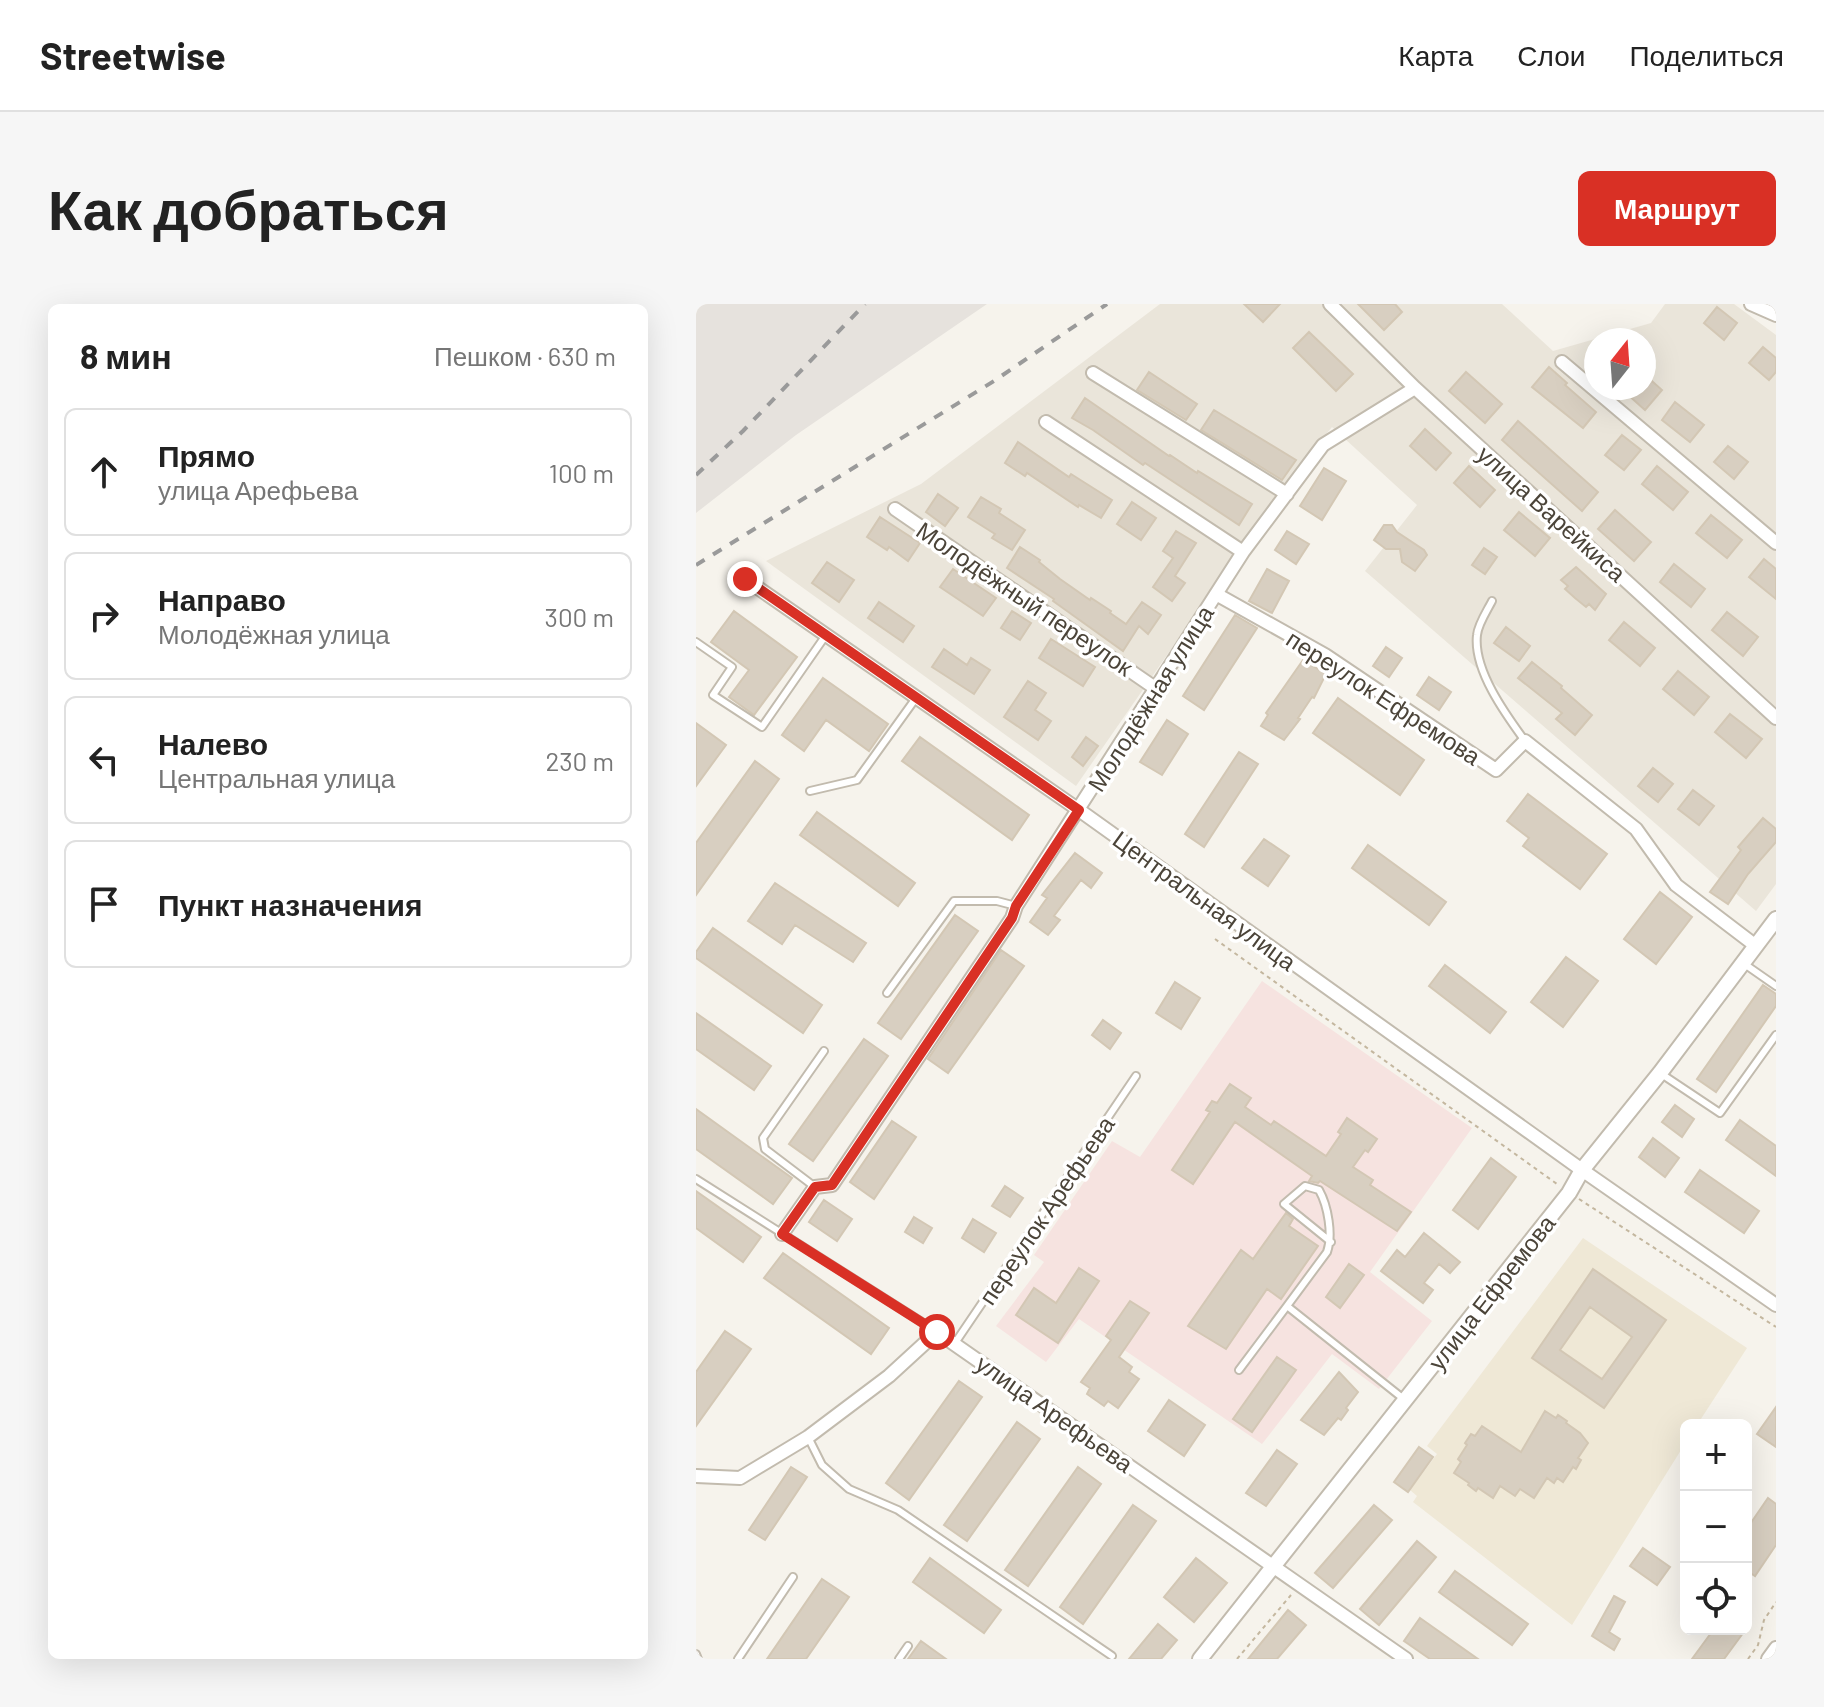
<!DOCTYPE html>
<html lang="ru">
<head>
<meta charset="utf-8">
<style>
  body { margin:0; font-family:Barlow,sans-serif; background:#f6f6f6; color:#222 }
  .controls { position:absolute; right:24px; bottom:24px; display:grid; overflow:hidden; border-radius:12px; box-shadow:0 8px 32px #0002 }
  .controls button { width:72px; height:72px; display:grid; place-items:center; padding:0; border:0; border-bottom:2px solid #e0e0e0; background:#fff; color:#222; font:40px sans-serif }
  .compass { position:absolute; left:888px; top:24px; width:72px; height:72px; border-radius:50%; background:#fff; box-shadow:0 8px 32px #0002; rotate:17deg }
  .stop { position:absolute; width:24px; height:24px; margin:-18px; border:6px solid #d93025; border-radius:50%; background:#fff }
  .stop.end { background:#d93025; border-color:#fff; box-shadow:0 2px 8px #0008 }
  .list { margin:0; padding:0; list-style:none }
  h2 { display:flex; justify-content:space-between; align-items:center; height:104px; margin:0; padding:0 32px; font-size:34px }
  h2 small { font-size:26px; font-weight:400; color:#767676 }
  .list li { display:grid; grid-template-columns:52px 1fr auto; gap:24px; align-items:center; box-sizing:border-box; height:128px; margin:0 16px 16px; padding:0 16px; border:2px solid #e0e0e0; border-radius:12px }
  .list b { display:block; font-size:30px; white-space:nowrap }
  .list p { margin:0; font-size:26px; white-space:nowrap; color:#767676 }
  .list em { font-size:26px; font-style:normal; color:#767676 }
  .icon { flex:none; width:44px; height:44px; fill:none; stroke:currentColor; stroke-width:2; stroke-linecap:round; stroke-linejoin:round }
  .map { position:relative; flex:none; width:1080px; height:1355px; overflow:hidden; border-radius:12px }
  header { display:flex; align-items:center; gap:48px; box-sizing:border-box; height:112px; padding:0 40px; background:#fff; border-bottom:2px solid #e0e0e0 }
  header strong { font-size:38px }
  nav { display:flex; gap:44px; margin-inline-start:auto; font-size:28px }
  .intro { display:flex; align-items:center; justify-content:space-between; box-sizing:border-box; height:192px; padding:0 48px }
  h1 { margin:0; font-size:56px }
  .button { padding:20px 36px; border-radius:12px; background:#d93025; color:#fff; font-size:28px; font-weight:700 }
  main { display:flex; gap:48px; padding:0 48px }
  aside { flex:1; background:#fff; border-radius:12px; box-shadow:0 8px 32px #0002 }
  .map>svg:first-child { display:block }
  .residential { fill:#eae5da; fill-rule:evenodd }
  .industrial { fill:#e6e2dd }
  .education { fill:#efe8d6 }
  .medical { fill:#f6e3e0 }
  .building { fill:#d8cfc1; stroke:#d3c7b4; stroke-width:2; fill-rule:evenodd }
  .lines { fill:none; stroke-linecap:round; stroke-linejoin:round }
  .service-casing { stroke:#c2bbae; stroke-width:10 }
  .minor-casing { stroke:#c2bbae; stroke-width:16 }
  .tertiary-casing { stroke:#c2bbae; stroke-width:18 }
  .path { stroke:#c4b79f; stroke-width:2; stroke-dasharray:4 4; stroke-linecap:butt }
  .service { stroke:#fff; stroke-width:6 }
  .minor { stroke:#fff; stroke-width:12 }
  .tertiary { stroke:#fff; stroke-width:14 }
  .rail { stroke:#9a9a9a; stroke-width:4; stroke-dasharray:10 10; stroke-linecap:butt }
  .route { stroke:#d93025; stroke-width:10 }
  .labels { text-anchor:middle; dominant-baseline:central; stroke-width:7; stroke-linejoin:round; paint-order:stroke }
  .street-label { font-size:24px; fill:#4b4439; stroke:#fff }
</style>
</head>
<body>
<header>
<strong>Streetwise</strong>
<nav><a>Карта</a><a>Слои</a><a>Поделиться</a></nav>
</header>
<div class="intro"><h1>Как добраться</h1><a class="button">Маршрут</a></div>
<main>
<aside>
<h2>8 мин<small>Пешком · 630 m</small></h2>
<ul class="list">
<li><svg class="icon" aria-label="ahead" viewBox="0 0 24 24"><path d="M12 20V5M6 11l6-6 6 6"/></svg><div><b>Прямо</b><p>улица Арефьева</p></div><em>100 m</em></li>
<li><svg class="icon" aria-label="right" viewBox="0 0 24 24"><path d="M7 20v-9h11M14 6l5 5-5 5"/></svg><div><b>Направо</b><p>Молодёжная улица</p></div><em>300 m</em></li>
<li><svg class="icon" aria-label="left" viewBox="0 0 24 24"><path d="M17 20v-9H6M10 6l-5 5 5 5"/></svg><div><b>Налево</b><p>Центральная улица</p></div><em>230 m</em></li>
<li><svg class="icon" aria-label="arrive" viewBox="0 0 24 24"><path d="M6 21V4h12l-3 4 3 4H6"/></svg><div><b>Пункт назначения</b></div></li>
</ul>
</aside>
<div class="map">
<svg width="1080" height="1355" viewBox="0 0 1080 1355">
  <rect width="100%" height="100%" fill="#f6f3ec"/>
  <path class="residential" d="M464,0H806L857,47L955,19L969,0H1038L1080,31V580L1060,607L669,267L721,201L636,123L594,174L380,482L70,257L225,180ZM900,36H948V84H900Z"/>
  <path class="industrial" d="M0,0H291L100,131L0,209Z"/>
  <path class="education" d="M887,934L1051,1044L1001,1121H990V1138L876,1321L717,1198L721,1192L714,1186L741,1150L731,1142Z"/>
  <path class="medical" d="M566,677L776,824L674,968L736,1017L683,1085L636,1050L566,1140L383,1015L350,1058L300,1022L348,958L338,951L416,837L444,853Z"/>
  <path class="building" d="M548,0H584L567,18Z
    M662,0H699L706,8L688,26Z
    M1021,3L1041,19L1028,36L1008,19Z
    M613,28L657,70L640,87L597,44Z
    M1067,43L1080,54V68L1073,76L1053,59Z
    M853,63L871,79L869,81L900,108L887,124L836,83Z
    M453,68L501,100L490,116L441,86Z
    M770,68L806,100L789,119L753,87Z
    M948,70L966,86L949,106L931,90L936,84H948Z
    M389,94L473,152L474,151L501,169L502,167L556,200L543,221L449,159L447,161L397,126L376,114Z
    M979,98L1008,121L994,138L966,116Z
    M518,106L600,156L586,176L505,126Z
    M822,117L902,188L886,207L806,136Z
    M729,125L755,149L740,166L714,142Z
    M926,131L945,146L928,166L909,151Z
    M322,138L373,173L375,170L416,196L405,214L383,201L382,203L331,169L329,172L309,159Z
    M1032,142L1052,158L1038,175L1018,158Z
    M773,162L799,186L784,203L758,179Z
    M961,162L992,188L977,206L946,180Z
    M628,164L650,177L626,216L604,202Z
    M242,190L262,204L249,222L230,208Z
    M285,193L305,205L303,209L329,226L316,246L296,234L299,230L272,213Z
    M436,198L460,214L445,236L421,220Z
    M919,206L955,238L938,257L902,225Z
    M823,208L854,234L839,252L808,226Z
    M1015,211L1046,236L1031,254L1000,229Z
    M184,213L224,239L212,257L193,243L191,246L171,233Z
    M688,221H696L701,228L728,246L731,251L719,267L706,258L704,245H690L678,236Z
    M480,227L500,239L479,272L489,279L476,297L457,283L477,254L467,247Z
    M591,227L613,240L600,260L579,246Z
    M324,243L344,256L343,258L364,275L394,296L395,294L415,307L414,309L430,320L446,298L465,311L452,330L443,322L427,347L357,297L358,295L311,264Z
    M788,244L801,253L789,270L776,261Z
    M1068,255L1080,265V295L1053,273Z
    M131,258L158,276L143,298L116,279Z
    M978,260L1009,285L995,303L964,278Z
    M880,263L910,290L899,306L893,300L890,303L879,294L869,285L872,282L865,276Z
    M257,265L300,294L287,312L244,283Z
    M571,265L593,277L576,309L553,297Z
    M183,298L218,322L207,338L172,314Z
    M38,307L101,353L58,411L33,393L53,366L15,338Z
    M316,307L335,319L324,336L305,324Z
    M1031,308L1062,333L1047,352L1016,326Z
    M539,311L561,324L508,406L487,392Z
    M928,318L959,344L944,362L913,336Z
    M810,323L834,342L823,357L798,339Z
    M355,335L399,363L387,382L343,354Z
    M690,343L706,354L693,373L677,362Z
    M248,345L271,361L275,354L294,366L278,390L236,363Z
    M607,356L630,370L618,394L616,393L602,414L604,415L588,436L565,422L572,411L570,409Z
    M836,358L866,382L865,384L896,411L879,431L860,415L866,409L822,374Z
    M982,367L1013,393L998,411L967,385Z
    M733,373L755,388L743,406L721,391Z
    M127,374L192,420L173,447L130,416L108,447L86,431Z
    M332,377L350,389L339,406L355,417L342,436L308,413Z
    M642,394L728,456L704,491L617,429Z
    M1034,410L1066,435L1050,454L1019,428Z
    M471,416L492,430L466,471L444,458Z
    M0,419L30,441L0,482Z
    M224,433L333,511L316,536L206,457Z
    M390,433L402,442L387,462L376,453Z
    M543,448L562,460L508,543L489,530Z
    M59,457L83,475L0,591V539Z
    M957,464L977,480L962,498L942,482Z
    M997,486L1018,502L1003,521L982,505Z
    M832,490L911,550L884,585L827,542L833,534L811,517Z
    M121,508L219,579L202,602L104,531Z
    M1067,514L1080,525V538L1052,570L1032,600L1014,588L1045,546L1042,543Z
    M568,535L593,552L572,582L546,564Z
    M672,541L750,598L733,621L656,564Z
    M379,549L406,569L395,584L385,576L358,612L364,616L352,631L334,618L351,594L346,591Z
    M79,579L170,639L157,658L99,621L86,640L52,617Z
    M964,588L996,613L960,660L928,635Z
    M259,611L282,627L205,735L182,719Z
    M17,624L126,701L107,729L0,654V648Z
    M305,646L328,662L252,769L232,755Z
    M870,653L902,677L867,723L835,698Z
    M749,661L810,708L794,729L733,682Z
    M479,678L504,694L485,725L460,709Z
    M1067,681L1080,690V702L1020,788L1001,775Z
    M0,709L75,762L58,786L0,745Z
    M407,716L425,729L414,745L396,731Z
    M168,735L192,752L117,857L93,840Z
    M534,780L555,794L549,803L575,821L578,817L630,852L645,830L642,828L651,814L681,835L672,848L669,846L657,863L677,876L674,881L715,908L701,927L624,877L622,879L613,877L616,872L539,818L497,880L476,866L514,808L510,806L516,797L521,799Z
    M979,801L998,815L986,833L966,818Z
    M0,805L96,874L77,900L0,845Z
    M1044,816L1080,842V872L1030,836Z
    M196,817L220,833L178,895L154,878Z
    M957,834L983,854L969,873L943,853Z
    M795,854L820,873L782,925L757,906Z
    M1004,866L1063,907L1048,929L989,888Z
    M309,882L327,894L314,913L296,902Z
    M0,887L65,933L47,958L0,924Z
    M128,896L156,915L141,937L113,918Z
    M590,909L597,915L593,922L622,942L585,995L571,985L530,1045L492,1022L545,946L557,955Z
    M218,913L236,924L227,939L209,928Z
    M277,915L300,929L288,948L266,934Z
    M728,929L764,958L754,969L743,960L728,979L737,986L727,999L685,967L701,946L709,953Z
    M87,949L193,1024L175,1050L68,974Z
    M653,960L668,971L644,1004L630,993Z
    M383,964L403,977L362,1039L320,1011L338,984L360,999Z
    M897,965L970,1016L908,1104L836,1054ZM894,1003L936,1033L906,1075L864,1046Z
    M434,997L453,1009L423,1053L436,1063L433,1068L443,1075L422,1104L412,1097L408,1102L391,1090L394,1084L385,1078L415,1036L410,1032Z
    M29,1027L55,1045L0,1122V1068Z
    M581,1053L600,1066L556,1128L537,1115Z
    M643,1068L662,1088L650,1104L652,1106L645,1116L642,1114L628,1131L605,1116Z
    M263,1077L286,1093L213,1196L190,1179Z
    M473,1096L509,1121L488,1152L452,1127Z
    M1080,1103V1143L1061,1130Z
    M849,1107L860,1114L862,1111L871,1117L870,1119L884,1129L892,1139L882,1154L885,1156L880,1165L877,1163L867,1178L861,1174L858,1179L851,1174L838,1194L824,1185L819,1192L804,1182L797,1194L782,1184L780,1187L772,1181L773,1179L758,1169L765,1158L762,1155L771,1141L769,1139L775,1130L779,1132L786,1122L825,1148Z
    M321,1118L344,1135L271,1237L248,1221Z
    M723,1143L737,1153L712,1188L698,1178Z
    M581,1146L601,1160L570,1202L550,1189Z
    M95,1163L111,1173L69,1236L53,1226Z
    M382,1163L405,1180L332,1282L309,1266Z
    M1072,1194L1080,1200V1241L1059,1272L1050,1266V1226Z
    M437,1201L460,1217L387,1320L364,1303Z
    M678,1201L696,1216L637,1284L619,1269Z
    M721,1237L740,1253L683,1321L664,1305Z
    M947,1244L974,1263L961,1281L934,1262Z
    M234,1254L305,1306L288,1329L217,1278Z
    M500,1254L531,1279L498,1318L468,1293Z
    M759,1267L832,1320L816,1341L743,1288Z
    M126,1275L153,1293L110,1355H71Z
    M918,1292L929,1298L913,1328L924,1335L918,1346L896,1332Z
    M592,1306L610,1321L581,1355H552Z
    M724,1314L782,1355H734L708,1337Z
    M462,1320L481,1336L465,1355H433Z
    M1018,1325H1050L1028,1355H996Z
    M225,1337L250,1355H212Z"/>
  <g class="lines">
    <defs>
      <path id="service" d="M796,297C791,307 782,320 781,331C777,366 810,411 829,437
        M0,338L36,363L17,391L66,423L130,331
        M114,487L161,476L220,394
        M1047,659L1080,682
        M191,689L258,597H301L320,602
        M964,769L1024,809L1080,731
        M0,875L240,1027
        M119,883L69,845L67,834L128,747
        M635,938L588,900L609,882L623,886C632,902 637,931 631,948L591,1002L709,1096
        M259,1039L440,772
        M543,1066L591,1002
        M112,1133L126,1161L153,1185L202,1206L416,1352
        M0,1350L2,1355
        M42,1355L97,1273
        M203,1355L212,1342"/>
      <path id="minor" d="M634,0L719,84L1080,414
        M1055,0L1080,11
        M866,58L1080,239
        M397,69L591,190
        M350,118L547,248
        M199,205L459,384
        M49,275L383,506L886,866L1080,1001
        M520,290L629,351L800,466L829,437L940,525L980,581L1060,642
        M86,930L119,883L136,881L316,614L320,602L547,248L627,141L719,84
        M0,1172L44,1174L112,1133L193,1072L241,1028L710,1355
        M1072,1355L1080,1344"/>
      <path id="tertiary" d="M504,1355L873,889L886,866L964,769L1080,615"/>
    </defs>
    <use href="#service" class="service-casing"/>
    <use href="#minor" class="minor-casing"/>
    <use href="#tertiary" class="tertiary-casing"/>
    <path class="path" d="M519,635L861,880
      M883,895L1080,1023
      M541,1355L595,1291
      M1052,1355L1062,1341L1068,1316L1080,1298"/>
    <use href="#service" class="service"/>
    <use href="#minor" class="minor"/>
    <use href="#tertiary" class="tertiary"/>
    <path class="rail" d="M0,171L47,127L169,0
      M0,261L298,77L411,0"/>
  </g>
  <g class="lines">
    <path class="route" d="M49,275L383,506L320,602L316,614L136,881L119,883L86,930L241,1028"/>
  </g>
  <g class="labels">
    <g class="street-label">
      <text transform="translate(856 209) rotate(42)">улица Варейкиса</text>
      <text transform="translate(329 294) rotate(34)">Молодёжный переулок</text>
      <text transform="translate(688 393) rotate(33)">переулок Ефремова</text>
      <text transform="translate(454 394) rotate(-58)">Молодёжная улица</text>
      <text transform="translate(509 596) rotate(36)">Центральная улица</text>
      <text transform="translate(350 906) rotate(-56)">переулок Арефьева</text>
      <text transform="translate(795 988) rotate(-52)">улица Ефремова</text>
      <text transform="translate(359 1109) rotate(35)">улица Арефьева</text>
    </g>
  </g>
</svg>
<div class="controls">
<button>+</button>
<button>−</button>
<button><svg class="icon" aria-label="locate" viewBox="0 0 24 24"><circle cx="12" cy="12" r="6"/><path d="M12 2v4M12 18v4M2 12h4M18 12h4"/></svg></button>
</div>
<svg class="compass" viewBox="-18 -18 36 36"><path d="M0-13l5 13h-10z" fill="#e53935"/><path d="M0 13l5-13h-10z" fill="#767676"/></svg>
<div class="stop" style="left:241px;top:1028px"></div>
<div class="stop end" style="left:49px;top:275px"></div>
</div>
</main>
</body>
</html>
